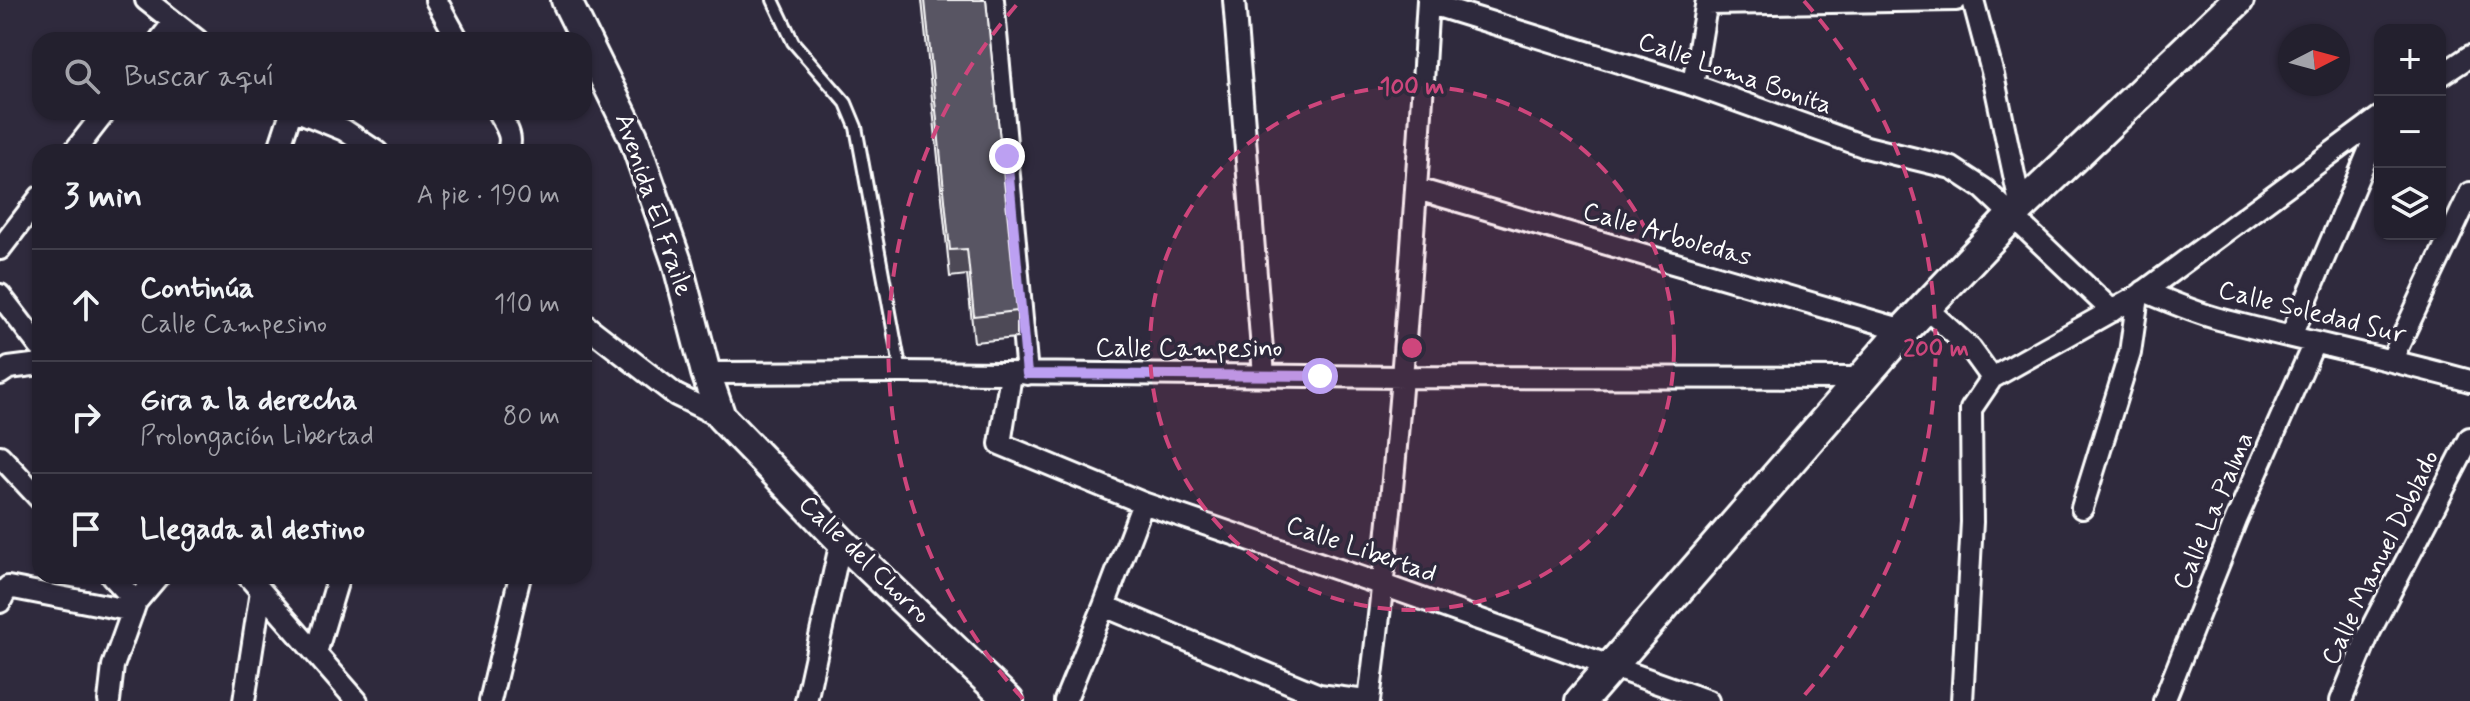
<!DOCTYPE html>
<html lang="es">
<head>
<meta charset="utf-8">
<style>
  body { margin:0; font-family:Mynerve,sans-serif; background:#2f2d3a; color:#f1f3f6 }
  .controls { position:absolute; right:24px; top:24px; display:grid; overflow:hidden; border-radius:16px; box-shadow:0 2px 6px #0004 }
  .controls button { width:72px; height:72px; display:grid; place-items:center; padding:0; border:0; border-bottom:2px solid #403e4a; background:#23202e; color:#f1f3f6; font:40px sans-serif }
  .compass { position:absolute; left:2278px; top:24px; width:72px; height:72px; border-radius:50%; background:#23202e; box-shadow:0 2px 6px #0004; rotate:84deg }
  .stop { position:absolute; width:24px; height:24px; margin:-18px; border:6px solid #bca0f2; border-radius:50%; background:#fff }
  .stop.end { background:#bca0f2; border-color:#fff; box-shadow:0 2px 8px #0008 }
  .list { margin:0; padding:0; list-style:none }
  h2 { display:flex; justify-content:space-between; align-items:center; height:104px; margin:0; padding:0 32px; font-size:34px }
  h2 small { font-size:26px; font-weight:400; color:#a3a3aa }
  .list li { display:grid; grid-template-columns:52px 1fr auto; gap:24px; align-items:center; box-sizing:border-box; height:112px; padding:0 32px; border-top:2px solid #403e4a }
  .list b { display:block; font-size:30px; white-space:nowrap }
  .list p { margin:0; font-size:26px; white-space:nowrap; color:#a3a3aa }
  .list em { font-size:26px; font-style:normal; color:#a3a3aa }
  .icon { flex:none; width:44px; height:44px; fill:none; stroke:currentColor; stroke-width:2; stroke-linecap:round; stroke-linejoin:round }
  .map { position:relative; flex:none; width:2470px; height:701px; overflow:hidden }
  .search { position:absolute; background:#23202e; box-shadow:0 2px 6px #0004; left:32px; top:32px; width:560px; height:88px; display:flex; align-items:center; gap:20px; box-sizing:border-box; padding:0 28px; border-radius:24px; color:#a3a3aa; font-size:30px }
  .panel { position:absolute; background:#23202e; box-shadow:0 2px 6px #0004; left:32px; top:144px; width:560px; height:440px; border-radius:24px }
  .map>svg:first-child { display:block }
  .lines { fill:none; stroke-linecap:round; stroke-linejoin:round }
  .lane-casing { stroke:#fff; stroke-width:16 }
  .street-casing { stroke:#fff; stroke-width:26 }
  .secondary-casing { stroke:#fff; stroke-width:34 }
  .primary-casing { stroke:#fff; stroke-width:36 }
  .lane { stroke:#2f2a3d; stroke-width:10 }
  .street { stroke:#2f2a3d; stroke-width:20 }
  .secondary { stroke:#2f2a3d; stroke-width:28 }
  .primary { stroke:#2f2a3d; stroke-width:30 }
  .wall { fill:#4d4956; stroke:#fff; stroke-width:2 }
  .building { fill:#595564; stroke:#fff; stroke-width:2 }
  .route { stroke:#bca0f2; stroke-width:10 }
  .ring { fill:none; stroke:#ce467c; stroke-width:4; stroke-dasharray:14 10 }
  .labels { text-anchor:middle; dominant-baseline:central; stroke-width:7; stroke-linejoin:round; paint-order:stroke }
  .street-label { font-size:26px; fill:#fff; stroke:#2f2a3d }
  .centre { fill:#ce467c; stroke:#2f2a3d; stroke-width:4 }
  .ring-label { font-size:24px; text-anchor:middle; font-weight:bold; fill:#ce467c; stroke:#2f2a3d; stroke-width:7; stroke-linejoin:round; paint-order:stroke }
</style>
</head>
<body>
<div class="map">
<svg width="2470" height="701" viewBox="0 0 2470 701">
  <rect width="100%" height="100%" fill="#2f2a3d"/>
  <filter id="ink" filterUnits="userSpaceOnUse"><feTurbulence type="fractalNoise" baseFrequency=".0125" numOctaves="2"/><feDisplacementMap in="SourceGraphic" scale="16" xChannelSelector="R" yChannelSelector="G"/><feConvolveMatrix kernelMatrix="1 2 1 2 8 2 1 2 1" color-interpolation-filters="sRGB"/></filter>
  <g filter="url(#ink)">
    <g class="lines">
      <defs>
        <path id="lane" d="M773,0L793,42L846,103L856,127L901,372"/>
        <path id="street" d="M146,0L197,40
          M436,0L458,40
          M993,0L1027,374
          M1234,0L1264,375
          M1973,0L1993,75L2021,208
          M1428,3L1693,85L1866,147L1952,168L1984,189L2112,311
          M1707,4L1956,0
          M160,40L173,23
          M2440,76L2470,56
          M1693,85L1707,0
          M300,112L344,130L377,152
          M498,112C505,125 515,137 507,152
          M74,152L105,112
          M278,152L291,112
          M1417,189L1904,330
          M0,249L40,197
          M2144,291C2168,301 2193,312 2219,319C2302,341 2387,358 2470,381
          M0,295L40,347
          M1926,308L1971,349L1992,378
          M584,324L676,395L721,417
          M2291,336L2380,125
          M2392,359L2470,193
          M706,373L901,372L1404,377L1863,378
          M0,374L9,368L40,364
          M1011,374L1000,444L1143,503L1383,585L1708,701
          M0,456L40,499
          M2082,508L2130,353L2138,296
          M112,576L136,602
          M248,576L357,701
          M0,602L8,587L133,611
          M1104,606L1319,695L1366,701
          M316,653L339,576
          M109,701L113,666L136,602L158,576
          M244,701L261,591
          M490,701L520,576
          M806,701L841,541
          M1065,701L1104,606L1143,503
          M1369,701C1398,468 1414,234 1428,0
          M1962,701L1972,522L1971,409L1992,378L2138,296L2380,117
          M2164,701L2236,520L2314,343
          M2341,701L2369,633L2470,438"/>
        <path id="secondary" d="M566,0L633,136L677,262L706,373L721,417L841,541L1009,701"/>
        <path id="primary" d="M1581,701L1904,330L2012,216L2238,0"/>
      </defs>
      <use href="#lane" class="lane-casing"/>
      <use href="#street" class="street-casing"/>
      <use href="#secondary" class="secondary-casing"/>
      <use href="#primary" class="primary-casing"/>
      <use href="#lane" class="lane"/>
      <use href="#street" class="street"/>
      <use href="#secondary" class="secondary"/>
      <use href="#primary" class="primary"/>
    </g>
    <path class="wall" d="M922,0H986L1017,311V338L974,342L967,275L950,277Z"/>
    <path class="building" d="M925,0H986L1017,311L974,316L967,249L950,250Z"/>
  </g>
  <g class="lines" filter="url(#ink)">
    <path class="route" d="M1007,156L1027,374L1320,376"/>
  </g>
  <circle cx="1412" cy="348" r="262" fill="#ce467c" fill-opacity=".12"/>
  <g class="ring">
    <circle cx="1412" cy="348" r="262"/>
    <path d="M1023 699A524 524 0 0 1 1020 1M1804 1A524 524 0 0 1 1801 699"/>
  </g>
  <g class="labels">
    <g class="street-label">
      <text transform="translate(1735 74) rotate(19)">Calle Loma Bonita</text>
      <text transform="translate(653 205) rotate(71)">Avenida El Fraile</text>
      <text transform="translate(1667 235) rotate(16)">Calle Arboledas</text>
      <text transform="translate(2312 313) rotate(14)">Calle Soledad Sur</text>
      <text x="1189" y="349">Calle Campesino</text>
      <text transform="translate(2214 511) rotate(-67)">Calle La Palma</text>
      <text transform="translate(1361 550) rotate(19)">Calle Libertad</text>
      <text transform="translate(2381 558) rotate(-64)">Calle Manuel Doblado</text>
      <text transform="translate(864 560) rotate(44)">Calle del Chorro</text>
    </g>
  </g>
  <circle cx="1412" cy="348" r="12" class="centre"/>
  <g class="ring-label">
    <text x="1412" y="94">100 m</text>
    <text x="1936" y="356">200 m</text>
  </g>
</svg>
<div class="controls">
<button>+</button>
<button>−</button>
<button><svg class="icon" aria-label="layers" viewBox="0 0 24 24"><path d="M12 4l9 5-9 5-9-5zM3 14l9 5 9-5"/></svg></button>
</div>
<svg class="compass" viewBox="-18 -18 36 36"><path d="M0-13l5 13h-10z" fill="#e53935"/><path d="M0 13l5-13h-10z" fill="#a3a3aa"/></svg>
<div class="stop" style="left:1320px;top:376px"></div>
<div class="stop end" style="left:1007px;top:156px"></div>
<div class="search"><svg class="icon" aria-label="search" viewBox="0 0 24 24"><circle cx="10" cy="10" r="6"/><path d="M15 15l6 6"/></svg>Buscar aquí</div>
<section class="panel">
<h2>3 min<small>A pie · 190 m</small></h2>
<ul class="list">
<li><svg class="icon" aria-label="ahead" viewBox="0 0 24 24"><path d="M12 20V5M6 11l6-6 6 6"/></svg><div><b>Continúa</b><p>Calle Campesino</p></div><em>110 m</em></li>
<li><svg class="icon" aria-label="right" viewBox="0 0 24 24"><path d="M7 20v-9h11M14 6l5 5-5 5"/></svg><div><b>Gira a la derecha</b><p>Prolongación Libertad</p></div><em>80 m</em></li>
<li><svg class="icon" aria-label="arrive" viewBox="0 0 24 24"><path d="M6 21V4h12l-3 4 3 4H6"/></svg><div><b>Llegada al destino</b></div></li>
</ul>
</section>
</div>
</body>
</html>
